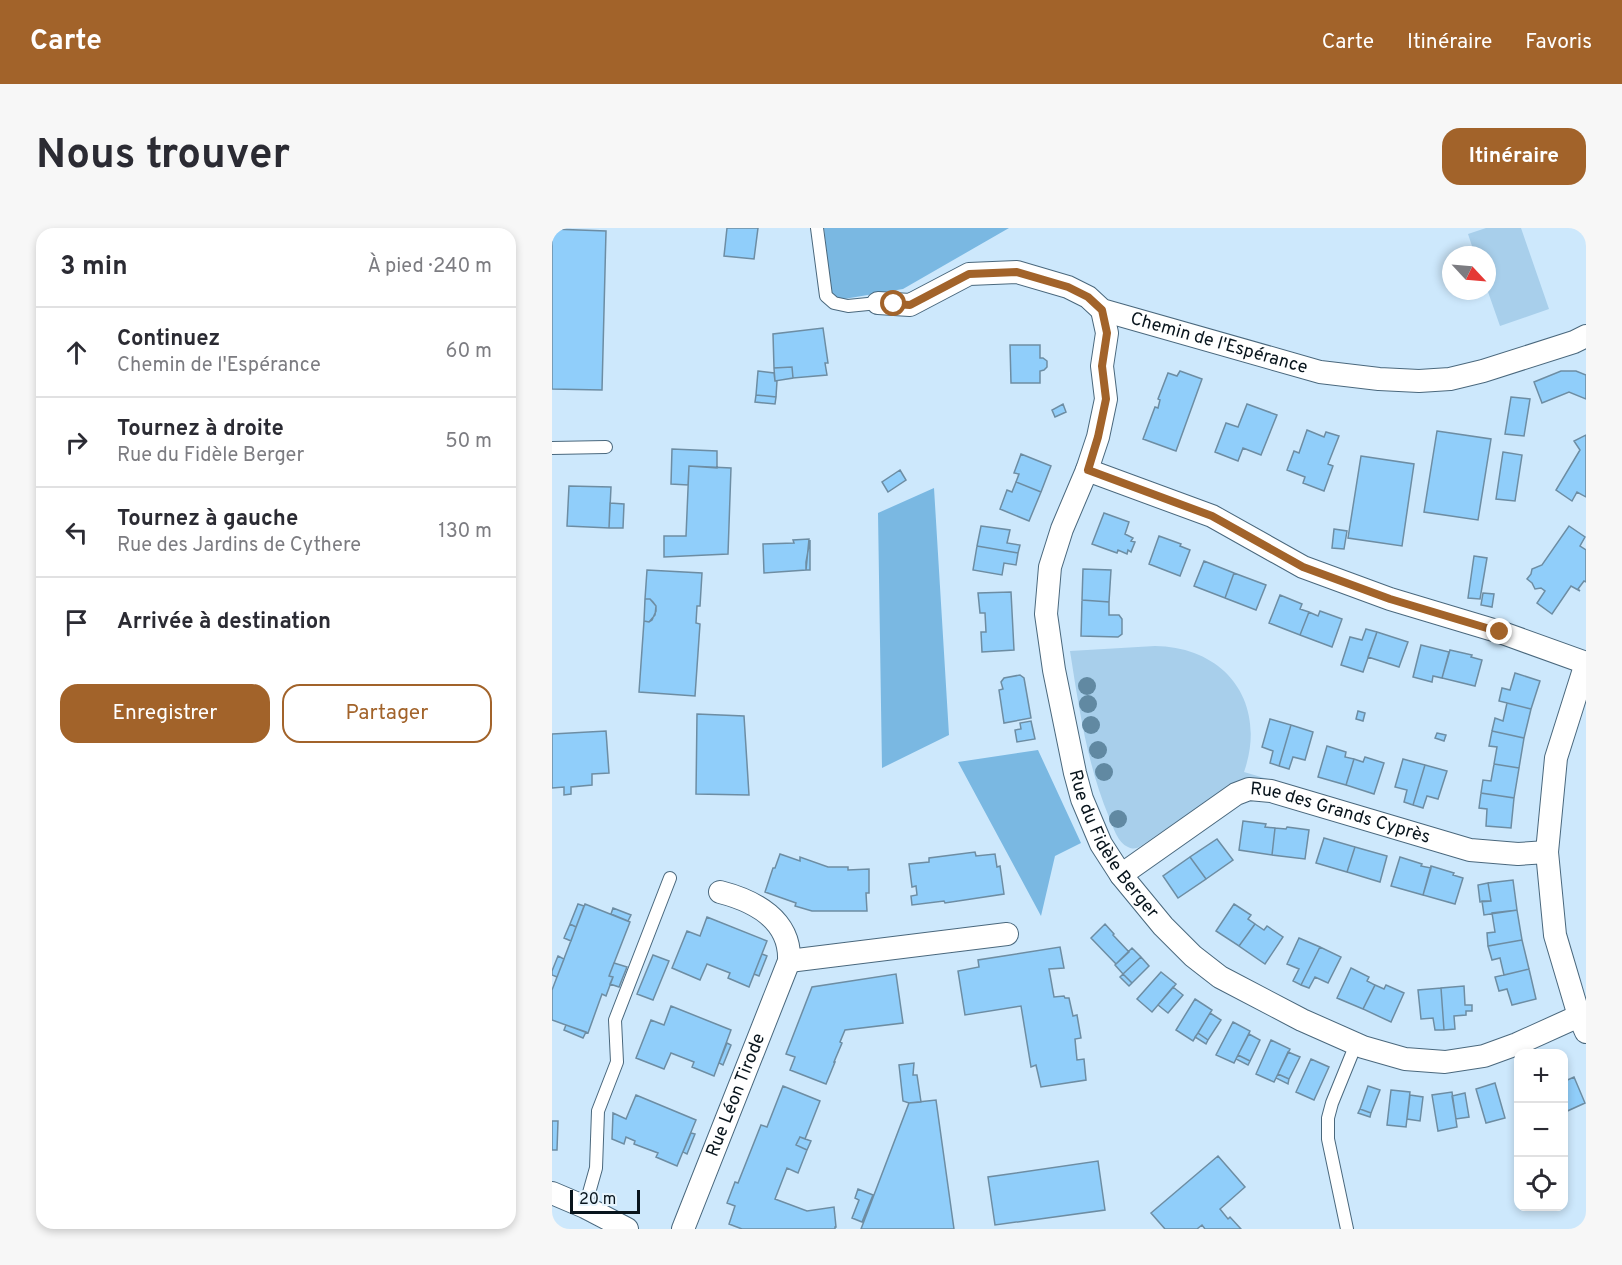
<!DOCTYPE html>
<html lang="fr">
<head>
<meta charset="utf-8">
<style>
  body { margin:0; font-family:Overpass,sans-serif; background:#f7f7f7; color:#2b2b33 }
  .controls { position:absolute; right:18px; bottom:18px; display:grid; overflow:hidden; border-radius:12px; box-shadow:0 3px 9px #0003 }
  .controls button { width:54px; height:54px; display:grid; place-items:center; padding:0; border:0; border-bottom:2px solid #e1e1e2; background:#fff; color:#2b2b33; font:30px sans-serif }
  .compass { position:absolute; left:890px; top:18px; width:54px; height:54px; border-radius:50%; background:#fff; box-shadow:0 3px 9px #0003; rotate:116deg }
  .scale { position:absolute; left:18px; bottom:15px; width:70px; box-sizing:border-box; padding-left:6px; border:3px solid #08141c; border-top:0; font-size:16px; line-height:21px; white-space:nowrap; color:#08141c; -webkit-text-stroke:4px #e6f4fd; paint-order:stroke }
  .stop { position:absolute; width:18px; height:18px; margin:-14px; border:4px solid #a2632a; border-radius:50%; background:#fff }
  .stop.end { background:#a2632a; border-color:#fff; box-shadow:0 2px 6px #0008 }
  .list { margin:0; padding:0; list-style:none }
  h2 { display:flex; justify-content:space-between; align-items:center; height:78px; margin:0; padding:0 24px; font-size:26px }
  h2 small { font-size:20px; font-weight:400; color:#7c7c81 }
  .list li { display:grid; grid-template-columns:39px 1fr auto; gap:18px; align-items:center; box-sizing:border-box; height:90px; padding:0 24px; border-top:2px solid #e1e1e2 }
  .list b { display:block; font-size:22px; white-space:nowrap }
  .list p { margin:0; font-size:20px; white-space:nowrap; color:#7c7c81 }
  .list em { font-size:20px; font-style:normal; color:#7c7c81 }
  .actions { display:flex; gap:12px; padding:18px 24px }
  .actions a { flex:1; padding:14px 0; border:2px solid #a2632a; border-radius:18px; text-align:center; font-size:21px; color:#a2632a }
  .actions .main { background:#a2632a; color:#fff }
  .icon { flex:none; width:33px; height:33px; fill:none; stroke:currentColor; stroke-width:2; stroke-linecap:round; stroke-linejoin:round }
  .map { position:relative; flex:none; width:1034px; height:1001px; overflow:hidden; border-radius:18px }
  header { display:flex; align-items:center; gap:36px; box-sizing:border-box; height:84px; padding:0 30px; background:#a2632a; color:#fff }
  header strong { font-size:28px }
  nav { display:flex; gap:33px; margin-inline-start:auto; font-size:21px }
  .intro { display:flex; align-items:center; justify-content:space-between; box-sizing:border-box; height:144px; padding:0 36px }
  h1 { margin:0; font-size:42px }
  .button { padding:15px 27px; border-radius:18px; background:#a2632a; color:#fff; font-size:21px; font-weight:700 }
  main { display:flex; gap:36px; padding:0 36px }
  aside { flex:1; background:#fff; border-radius:18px; box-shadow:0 3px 9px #0003 }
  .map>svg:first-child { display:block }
  .green { fill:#a8cfeb }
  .forest { fill:#7ab8e2 }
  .building { fill:#90cefa; stroke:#6d8da3; stroke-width:1.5 }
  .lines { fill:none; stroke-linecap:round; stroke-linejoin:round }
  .lane-casing { stroke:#4a687d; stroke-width:14 }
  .street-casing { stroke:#4a687d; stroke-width:24 }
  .lane { stroke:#fff; stroke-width:12 }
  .street { stroke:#fff; stroke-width:22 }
  .tree { fill:#6189a2 }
  .route { stroke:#a2632a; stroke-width:8 }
  .labels { text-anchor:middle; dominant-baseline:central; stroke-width:4.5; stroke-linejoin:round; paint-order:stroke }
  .street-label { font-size:18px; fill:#08141c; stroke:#e6f4fd }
</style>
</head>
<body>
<header>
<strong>Carte</strong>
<nav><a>Carte</a><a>Itinéraire</a><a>Favoris</a></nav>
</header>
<div class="intro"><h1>Nous trouver</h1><a class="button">Itinéraire</a></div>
<main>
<aside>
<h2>3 min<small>À pied · 240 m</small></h2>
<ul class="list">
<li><svg class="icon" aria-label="ahead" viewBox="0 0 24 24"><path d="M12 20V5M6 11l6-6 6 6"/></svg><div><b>Continuez</b><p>Chemin de l'Espérance</p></div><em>60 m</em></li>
<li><svg class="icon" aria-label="right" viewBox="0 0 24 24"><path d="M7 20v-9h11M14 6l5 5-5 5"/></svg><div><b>Tournez à droite</b><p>Rue du Fidèle Berger</p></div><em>50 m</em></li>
<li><svg class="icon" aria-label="left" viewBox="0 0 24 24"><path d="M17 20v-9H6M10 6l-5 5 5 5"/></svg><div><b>Tournez à gauche</b><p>Rue des Jardins de Cythere</p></div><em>130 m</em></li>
<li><svg class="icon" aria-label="arrive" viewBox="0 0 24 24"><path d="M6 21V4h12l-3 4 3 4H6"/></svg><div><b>Arrivée à destination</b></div></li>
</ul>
<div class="actions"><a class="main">Enregistrer</a><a>Partager</a></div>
</aside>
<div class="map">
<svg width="1034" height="1001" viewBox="0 0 1034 1001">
  <rect width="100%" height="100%" fill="#cde8fc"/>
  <path class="green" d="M934,0H969L997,81L948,98L935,61V27H923L916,6Z
    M603,418C674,419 716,475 692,544L723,553L675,559L589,618C585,620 582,622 576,619C566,615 561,599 557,589C535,536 527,480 518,423Z"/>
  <path class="forest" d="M272,0H457L351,61L292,71L283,69L279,65Z
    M382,260L397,507L330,540L326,285Z
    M486,522L529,615L503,628L489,688L406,534Z"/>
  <path class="building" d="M175,0H206L202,31L172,28Z
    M0,1L54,3L50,162L0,161Z
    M271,100L276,135H273L275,147L241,150L240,139L222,140L221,106Z
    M458,117H488V130H491L495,133V139L492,142L488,143V155H459Z
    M240,139L241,150L223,153L222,140Z
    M206,143L222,145L223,153H225L224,169L204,167Z
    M628,143L650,151L624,223L591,211L603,179L606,180L608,172L606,171L616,145L625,148Z
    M1009,143H1024L1034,147V171L1017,164L990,175L982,154Z
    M204,167L224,169L223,176L203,174Z
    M959,169L978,171L972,208L953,206Z
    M511,176L514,184L503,189L500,182Z
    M695,176L725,187L709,227L691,220L686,233L663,224L674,195L686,199Z
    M755,202L772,209L774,204L787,208L776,236L781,238L772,263L751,255L753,249L735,242L742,223L747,225Z
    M885,203L939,211L926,292L872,284Z
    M1034,207V269L1025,264L1020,273L1004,262L1028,222L1022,213Z
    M120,221L165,223V240L137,238L136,257L119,256Z
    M951,224L970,227L963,273L944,271Z
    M469,226L499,238L489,264L464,254L467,246L462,245Z
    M809,228L862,236L850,318L796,310Z
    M137,238L179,240L176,326L112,329V308H134Z
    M348,242L354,252L336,264L330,254Z
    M464,254L489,264L477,293L448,281L455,262L460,264Z
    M17,258L59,259L57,300L15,298Z
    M58,275L72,276L71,300H57Z
    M552,285L577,294L573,306L581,310L579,313L583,314L579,324L576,322L575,326L566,322L565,325L540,316Z
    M429,298L458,302L455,315L468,317L466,325L425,318Z
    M1017,298L1033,309L1028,318L1034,322V354L1032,353L1026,361L1028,363L1019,358L1000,386L985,375L993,363L989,360L983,361L980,355L975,351L979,346L980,341L990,337Z
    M782,301L795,303L792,321L780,320Z
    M607,308L629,316L628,318L638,322L628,348L597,336Z
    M257,311L254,342L212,345L211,316L242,315L241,312Z
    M258,312V342H254V334Z
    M425,318L466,325L464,337L452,335L450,347L421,342Z
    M922,328L935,330L928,371L916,370Z
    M652,333L682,345L673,370L642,358Z
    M531,341L559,342L557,374L530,372Z
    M95,342L150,345L148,378H145L144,395L148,396L143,468L87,464L92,393L97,394L100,392L104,383V378L101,374L98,371H93Z
    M682,345L714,357L704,382L673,370Z
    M459,364L462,422L430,424L429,404H434L433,385H428L426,365Z
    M931,365L942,366L940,379L929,377Z
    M728,367L750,376L748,381L757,384L748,407L717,395Z
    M93,371H98L104,378L103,387L97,394L92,393Z
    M530,372L557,374V387H567L570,391V406L566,409L529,408Z
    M768,383L790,391L780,419L748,407L757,384L766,388Z
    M814,401L825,404L811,444L789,437L798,409L810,412Z
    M825,404L856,414L847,439L816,429Z
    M869,417L897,424L890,450L881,448L880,454L861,449Z
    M898,422L920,427L919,429L930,432L923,458L890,450Z
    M963,445L988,453L979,481L947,473L950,460L958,462Z
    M468,447L472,450L479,490L452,495L447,462L451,461L449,454L452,450Z
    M955,475L979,481L972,510L940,503L943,490L951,493Z
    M806,483L813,485L811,493L804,491Z
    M145,486L192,488L197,567L144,566Z
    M718,491L739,497L727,538L718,535L721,523L710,519Z
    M479,493L483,511L465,514L463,502L469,501L468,495Z
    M739,497L761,504L753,532L741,529L737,541L727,538Z
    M54,503L57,545L40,546V557L19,559V566L12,567V559L0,560V506Z
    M940,503L972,510L967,540L942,536L945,519L937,518Z
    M885,505L894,507L892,513L883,510Z
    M775,518L794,524L793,529L802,531L794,557L766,549Z
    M813,529L832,535L822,566L794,557L802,531L811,534Z
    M851,531L873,537L861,577L852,574L855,562L843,559Z
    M942,536L967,540L962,570L929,565L931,552L939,553Z
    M873,537L895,543L886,571L875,568L871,580L861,577Z
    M929,565L962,570L959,600L934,598L935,581L927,580Z
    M691,593L714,596L713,599L723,600L720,627L687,622Z
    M735,599L757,602L753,631L720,627L723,600L734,601Z
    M772,610L803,619L795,644L764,635Z
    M665,611L681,632L654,651L638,629Z
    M803,619L835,628L828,654L795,644Z
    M423,624L424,628L443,626L445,639L448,638L452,666L393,675L392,673L360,677L359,668L365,667L364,658L360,659L357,636L377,634V630Z
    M228,626L248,633V629L276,639H296V642L317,641V665H314L315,683H260L243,678L244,675L213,664L221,640H223Z
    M638,629L654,651L626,670L611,648Z
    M848,629L870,636L869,638L879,640L871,667L839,658Z
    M879,638L902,645L901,647L911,650L903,676L871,667Z
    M961,652L965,682L932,687L930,673H939L936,655Z
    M936,655L939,673L928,674L926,657Z
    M26,676L32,678L24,699L18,696Z
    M33,676L78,694L57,748L61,749L54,768L50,766L36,805L0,792V762Z
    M682,676L699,687L696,691L703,696L687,718L664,703Z
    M61,680L79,687L76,693L59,686Z
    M965,682L970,712L936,718L935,705L943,704L940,685Z
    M155,689L215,713L197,759L176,750L178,745L155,736L148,752L120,740L135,703L148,708Z
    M18,696L24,699L19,713L12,710Z
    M553,696L562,706L561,707L577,724L564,736L539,710Z
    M703,696L712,702L715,698L731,709L713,736L687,718Z
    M747,710L768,719L749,757L741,753L747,741L735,736Z
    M970,712L977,741L952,747L948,730L940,732L936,718Z
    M508,719L512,740L497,741L502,769L512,768L513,770H517L521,788L525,787L529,810L523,811L525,832L532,831L534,852L489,859L484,837L479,839L469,778L413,787L406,743L427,739L426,732Z
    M768,719L789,729L776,755L763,749L757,760L749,757Z
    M580,720L589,729L571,746L563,737Z
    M210,726L215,728L207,748L202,746Z
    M101,727L117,733L101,772L85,766Z
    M6,728L12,731L5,749L0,747V743Z
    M589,729L597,738L580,755L571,746Z
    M62,735L75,739L67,759L58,756L61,749L57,748Z
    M799,740L817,749L815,753L823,757L811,781L785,770Z
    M977,741L984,771L960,777L955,761L947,763L943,749Z
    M609,744L624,756L600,784L585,771Z
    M344,746L351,795L293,802L288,814L290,815L282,834H283L274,856L238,842L243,829L234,826L260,759Z
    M571,746L580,755L577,758L568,749Z
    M823,757L832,761L834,757L852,765L839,794L811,781Z
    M912,758L913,777H920V783H914V787L902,788L903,801L892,802L889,760Z
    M621,759L631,767L616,785L606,777Z
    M889,760L892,802H883L881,790L869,791L866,762Z
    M643,771L660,782L641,813L624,802Z
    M119,778L179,802L162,848L140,839L142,834L119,825L112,841L84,830L99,792L112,797Z
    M658,785L669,792L656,812L646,805Z
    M681,794L698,803L682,835L664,827Z
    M14,797L34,804L31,810L12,802Z
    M646,805L656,812L654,816L643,809Z
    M697,806L708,812L698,833L686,827Z
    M719,812L738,821L722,854L704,846Z
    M175,815L179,817L171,837L167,835Z
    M736,824L748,829L737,851L726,846Z
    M686,827L698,833L696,837L684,831Z
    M759,831L777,839L762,872L744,864Z
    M362,835L361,847H365L369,874L357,875L351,873L347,837Z
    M726,846L737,851L736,856L724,850Z
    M1022,849L1033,875L1011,885V854Z
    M943,855L953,890L934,895L924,861Z
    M231,858L268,873L253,911L248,909L244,917L255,922L246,945L235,940L223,971L255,983L282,979L284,999H283V1001H190L177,996L183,978L175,975L183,954L186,955L209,897L215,899Z
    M816,858L828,862L819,885L808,881Z
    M839,862L858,864L854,899L835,897Z
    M900,864L905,899L886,903L880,867Z
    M913,865L917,889L904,891L900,868Z
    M84,867L144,892L125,938L104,929L106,925L82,916L83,913L74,909L72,916L60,911L61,885L74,891Z
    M858,867L871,869L868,893L855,891Z
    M384,872L402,1001H309L357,875Z
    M808,881L819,885L818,889L806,885Z
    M0,893H6L5,922H0Z
    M139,905L143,906L135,926L131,924Z
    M248,909L259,913L255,922L244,917Z
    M666,928L693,959L668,981L676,991L678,989L689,1001H653L650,997L645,1001H613L599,985Z
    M546,933L553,982L443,997L436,949Z
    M306,961L321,967L310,994L300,990L307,972L303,970Z"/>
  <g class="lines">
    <defs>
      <path id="lane" d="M265,0L274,68L282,75L296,78L326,75
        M0,220L54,219
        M33,979L44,940L46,883L65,834L63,792L118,650
        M795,1001L776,911V890L780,875L804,816"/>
      <g id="street">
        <path id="s1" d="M326,75L358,77L417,46L465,44L516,59L536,69L550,82L768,144L827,151L867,153L898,151L931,143L1022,114L1034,108"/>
        <path id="s2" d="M550,82L555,105L550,138L554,171L546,209L535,242L510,301L498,339L494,386L502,442L523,545L530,571L549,616L569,647L611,698L641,728L668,749L750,792L811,819L853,831L893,834L932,828L965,816L1027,788"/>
        <path d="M535,242L660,288L751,339L838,371L948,404L1034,435"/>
        <path d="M1034,435L1004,530L995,624L1003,707L1027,788L1034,804"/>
        <path id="s3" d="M569,647L684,566L697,561L719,563L918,622L966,626L995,624"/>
        <path d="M237,733L455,706"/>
        <path d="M0,965L33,979L75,1001"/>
        <path id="s4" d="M131,1001L237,733C239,692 203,673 168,664"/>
      </g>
    </defs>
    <use href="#lane" class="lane-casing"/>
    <use href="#street" class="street-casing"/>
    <use href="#lane" class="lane"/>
    <use href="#street" class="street"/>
  </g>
  <g class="tree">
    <circle cx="535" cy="458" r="9"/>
    <circle cx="536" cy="476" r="9"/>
    <circle cx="539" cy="497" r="9"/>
    <circle cx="546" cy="522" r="9"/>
    <circle cx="552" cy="544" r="9"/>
    <circle cx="566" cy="591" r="9"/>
  </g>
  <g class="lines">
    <path class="route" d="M342,76L358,77L417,46L465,44L516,59L536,69L550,82L555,105L550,138L554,171L546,209L536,242L660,288L751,339L838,371L948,404"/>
  </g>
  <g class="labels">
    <g class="street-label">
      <text stroke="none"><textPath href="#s1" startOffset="363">Chemin de l'Espérance</textPath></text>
      <text stroke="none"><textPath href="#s3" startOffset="249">Rue des Grands Cyprès</textPath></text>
      <text stroke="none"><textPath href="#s2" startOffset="558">Rue du Fidèle Berger</textPath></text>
      <text stroke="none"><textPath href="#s4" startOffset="144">Rue Léon Tirode</textPath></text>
    </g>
  </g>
</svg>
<div class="controls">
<button>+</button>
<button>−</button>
<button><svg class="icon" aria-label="locate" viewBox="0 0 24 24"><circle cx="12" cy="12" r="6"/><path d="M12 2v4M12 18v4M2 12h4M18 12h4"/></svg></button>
</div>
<svg class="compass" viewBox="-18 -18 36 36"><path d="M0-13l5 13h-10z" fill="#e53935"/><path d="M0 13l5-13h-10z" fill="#7c7c81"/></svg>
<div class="scale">20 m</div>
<div class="stop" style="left:342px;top:76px"></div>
<div class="stop end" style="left:948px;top:404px"></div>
</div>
</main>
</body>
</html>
